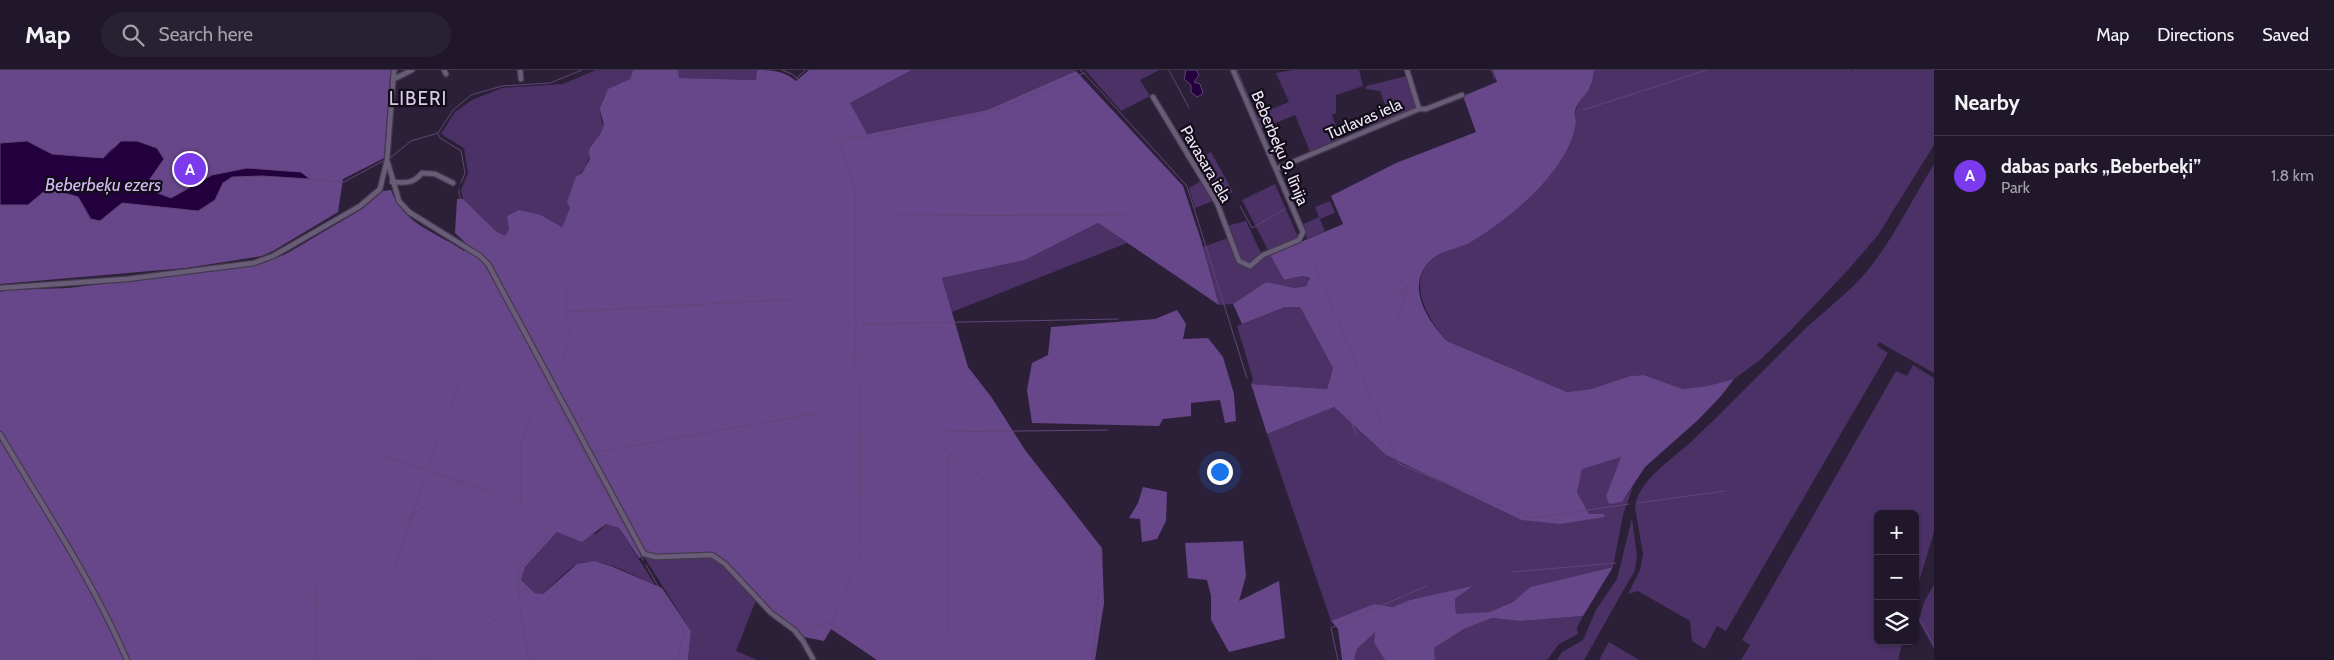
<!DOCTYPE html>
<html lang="en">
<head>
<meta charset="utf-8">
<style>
  body { margin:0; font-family:Cabin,sans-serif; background:#282132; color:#f1f3f6 }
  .controls { position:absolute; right:15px; bottom:15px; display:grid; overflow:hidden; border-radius:8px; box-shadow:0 1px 4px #0004 }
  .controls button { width:45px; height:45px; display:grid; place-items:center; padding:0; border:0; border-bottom:1px solid #3d3747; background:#20182a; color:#f1f3f6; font:25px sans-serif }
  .you { position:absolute; left:1219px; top:401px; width:18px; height:18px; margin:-12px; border:4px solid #fff; border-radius:50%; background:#1a73e8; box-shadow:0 0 0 8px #1a73e833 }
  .badge { display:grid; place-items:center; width:32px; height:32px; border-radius:50%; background:#7c3aed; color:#fff; font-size:16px; font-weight:700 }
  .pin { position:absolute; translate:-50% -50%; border:2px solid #fff; box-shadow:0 1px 5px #0006 }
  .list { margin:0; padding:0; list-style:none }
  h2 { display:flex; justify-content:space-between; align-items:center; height:65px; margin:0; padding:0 20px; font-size:21px }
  h2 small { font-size:16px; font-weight:400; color:#a2a0a8 }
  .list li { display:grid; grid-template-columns:32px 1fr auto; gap:15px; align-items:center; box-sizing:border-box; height:80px; padding:0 20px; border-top:1px solid #3d3747 }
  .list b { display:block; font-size:19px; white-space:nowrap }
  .list p { margin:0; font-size:16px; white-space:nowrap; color:#a2a0a8 }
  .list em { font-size:16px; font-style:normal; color:#a2a0a8 }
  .icon { flex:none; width:28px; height:28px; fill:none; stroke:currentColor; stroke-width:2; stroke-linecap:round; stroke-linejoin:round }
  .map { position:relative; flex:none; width:1934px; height:590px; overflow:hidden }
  header { display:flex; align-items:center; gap:30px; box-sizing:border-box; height:70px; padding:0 25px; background:#20182a; border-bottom:1px solid #3d3747 }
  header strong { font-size:24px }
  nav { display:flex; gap:28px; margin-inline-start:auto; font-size:18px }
  .search { width:350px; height:45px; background:#282132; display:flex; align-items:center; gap:12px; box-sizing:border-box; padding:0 18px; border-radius:28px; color:#a2a0a8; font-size:19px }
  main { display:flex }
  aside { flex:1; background:#20182a }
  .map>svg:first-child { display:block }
  .green { fill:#4b3166 }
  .forest { fill:#68468a }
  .water { fill:#24003f; stroke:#614576 }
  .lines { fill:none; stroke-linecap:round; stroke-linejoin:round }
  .stream { stroke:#614576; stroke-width:1 }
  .street-casing { stroke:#443a4e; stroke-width:7 }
  .street { stroke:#695c78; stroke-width:4.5 }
  .labels { text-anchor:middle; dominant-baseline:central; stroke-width:4.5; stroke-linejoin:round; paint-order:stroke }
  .street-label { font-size:16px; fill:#eee7f8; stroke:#110c17 }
  .water-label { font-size:18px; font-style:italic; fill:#d1b7f1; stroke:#110c17 }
  .quarter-label { font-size:19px; letter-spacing:1px; fill:#d8cbea; stroke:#110c17 }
</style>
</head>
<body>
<header>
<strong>Map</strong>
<div class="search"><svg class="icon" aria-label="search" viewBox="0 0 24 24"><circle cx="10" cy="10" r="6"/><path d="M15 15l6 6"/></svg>Search here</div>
<nav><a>Map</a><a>Directions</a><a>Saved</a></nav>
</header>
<main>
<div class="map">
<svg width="1934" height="590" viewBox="0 0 1934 590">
  <rect width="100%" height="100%" fill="#2b2038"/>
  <path class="green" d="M596,0H633L630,9L608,20C606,25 600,33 600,38C600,57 611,58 591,74C590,86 588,100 576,106L570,138L562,157L541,145L509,159L505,167L497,162L463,129L461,120L468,103L464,78L441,64L455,42L472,30L502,18L563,14Z
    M678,0H757V10L678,8Z
    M912,0H1075L1076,1L987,40L866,64L850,33Z
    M1085,0H1159L1140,10L1150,26L1121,41Z
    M1293,0H1359L1363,16L1336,25V43L1332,45L1341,70L1311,84L1295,45L1261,59L1255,46L1289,32L1276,3Z
    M1594,0H1851L1852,3V0H1934V75L1878,165L1848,200L1790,261L1760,290L1734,309L1707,316L1683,319L1644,305L1630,306L1591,319L1567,322L1447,271C1416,236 1402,191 1459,177L1576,52L1575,42L1582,26L1591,17Z
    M1407,6L1416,33L1414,39L1368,59L1370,49L1387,40L1380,21L1365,19L1366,16Z
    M1211,82L1233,122L1216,128L1194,92Z
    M1934,94V303L1879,272L1877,276L1888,283L1726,561L1717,556L1705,579L1692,571L1690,551L1638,521L1628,524L1640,500L1643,484L1635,437C1638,410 1674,388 1693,370C1731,334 1767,296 1804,260C1823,242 1852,220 1868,200C1894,167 1912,130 1934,94Z
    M1201,111L1213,131L1195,138L1189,118Z
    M1275,114L1298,167L1268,180L1242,130Z
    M1330,131L1335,143L1320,149L1325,161L1307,169L1301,155L1319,147L1315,137Z
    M1246,151L1261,183L1270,185L1284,210L1302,206L1310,209L1306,216L1295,218L1266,212L1233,234L1219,235L1203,177L1230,167L1226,156Z
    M1098,153L1127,173L952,242L942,208L1025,190Z
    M1285,237H1300L1333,298L1327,319L1251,314L1253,309L1237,256Z
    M1913,295L1934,308V462L1915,525V444H1878V571H1903L1898,590H1741L1750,575L1742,570L1896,301L1907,306Z
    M1334,337L1386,385L1521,450L1604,444H1589L1577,422L1581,399L1622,386L1606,426L1622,432L1633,417L1623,445L1613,497L1530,517L1513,532L1489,542L1456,545L1455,529L1472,517L1411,530L1393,537L1374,534L1331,551L1267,364Z
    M1632,448L1637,486L1635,500L1584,590H1557L1562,582L1583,570L1596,540L1617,509Z
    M606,454L619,458L655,515C633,506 602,485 578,494C568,498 552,516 543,524L535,523L521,510L525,497L557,462L596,464Z
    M713,483L728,494L758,525L736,581L757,590H688L691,561L643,485Z
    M1934,515V579L1919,551L1924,532Z
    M1583,546L1577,558L1578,564L1559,574L1547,590H1435L1434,578L1464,559L1492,548L1520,551Z
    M1375,561L1374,573L1385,590H1354L1357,579Z
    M1609,572L1639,590H1599Z"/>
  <path class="forest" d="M0,0H398L397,4L390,7L384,88L343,109L338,142L273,181L262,186L186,198L0,214V135H28L48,118L78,127L90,149L100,151L122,133L199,141L215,130L223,113L232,107L262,106L309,109L300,102L212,105L171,128L150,120V109L164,89L157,78L137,71L111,79L103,88L52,84L27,71L0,73Z
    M633,0H678L679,8L756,10L757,0C772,0 784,1 796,11L809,0H912L850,33L867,64L987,40L1076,1L1183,116L1201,170L1219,235L1098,153L1025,190L942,208L968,297L992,328L1025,380L1102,478L1104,533L1095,590H877L831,559L824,571L804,567L772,541L728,494L713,483L643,485L639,488L619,458L606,454L582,472L557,462L525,497L521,510L535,523L543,524L577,494L594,491L611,496L662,518L691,561L688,590H0V222L7,220L68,218L254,196L286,184L362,139L383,121L391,120C404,155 436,162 464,181L469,176L455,163L457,129H463L497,162L505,166L509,159L507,146L519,140L541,145L562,157L570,138L567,132L576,106L582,103L590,89C585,74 600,70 603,58C605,51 600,45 600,38C601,33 606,25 608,19L630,9Z
    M1493,0H1594C1593,5 1593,10 1591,15C1588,24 1578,30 1575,41C1574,44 1576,48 1576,52C1570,99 1512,147 1474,170C1457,181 1437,179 1425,197C1408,222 1430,253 1447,271L1567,322L1591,319L1630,306L1644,305L1683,319L1707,316L1734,309L1721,326L1698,350L1645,397L1622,432L1609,434L1606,426L1621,387L1582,399L1577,422L1589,444H1604L1605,447L1560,454L1521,450L1386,385L1334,337L1267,364L1251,314L1327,319L1333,298L1300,237H1285L1242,254L1233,234L1266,212L1295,218L1306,216L1310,208L1302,206L1284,210L1270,185L1343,154L1331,126L1396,93L1476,62L1463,26L1497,12Z
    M1177,240L1186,254L1183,269L1208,268L1223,287L1234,324L1236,351L1225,353L1220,330L1191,333V346L1163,349L1159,356L1032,353L1027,320L1032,293L1048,285L1051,257L1155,249Z
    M1143,417L1167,422L1166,451L1157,469L1142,472L1140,449L1129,448L1138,433Z
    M1243,471L1246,506L1239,531L1279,511L1285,568L1229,582L1211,550V526L1207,510L1188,508L1185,473Z
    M1613,497L1583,546L1520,551L1492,548L1464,559L1434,578L1435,590H1385L1374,573L1375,562L1357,579L1354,590H1342L1338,559L1331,551L1374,534L1393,537L1410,530L1473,516L1455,529L1456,544L1489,542L1513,532L1530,517Z"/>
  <path class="water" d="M1186,0H1196L1199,5L1194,12L1200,14L1203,23L1201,25L1197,27L1191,22V15L1184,9Z
    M27,71L52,84L103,88L121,71H137L157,78L164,89L150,109V120L171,128L212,105L247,98L301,102L310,109L262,106L232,107L223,113L215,130L198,141L122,133L100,151L91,149L78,127L48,118L28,135H0V73Z"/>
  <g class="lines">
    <path class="stream" d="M782,0L792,4L801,12L840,71L855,120L856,254L854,295L857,306
      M1169,0L1189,38
      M1237,0L1276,93
      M1492,0L1495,9
      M1084,3L1187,116L1247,308
      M797,8L805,0
      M1583,40L1707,0
      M438,64L440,68L461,81L465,103L461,113
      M841,70L850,67H870L897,62L996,40L1084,3L1080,0
      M390,88L411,71L438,63L453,40L471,25L502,16L550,13L582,0
      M310,109L344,112L383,91
      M459,119C456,150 523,178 544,193
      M1240,136L1252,158L1285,139
      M863,146L1127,145
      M1310,185L1399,394L1532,448L1629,434
      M547,196L567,221L565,242L570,261L564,290L553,308
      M1388,207L1407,214
      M1385,217L1405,224
      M565,242L795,229
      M1398,249L1412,201
      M862,254L1118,249
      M549,318L643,490
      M1345,337L1357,366
      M933,362L1108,360
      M592,383L818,343
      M949,384V563
      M381,385L519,432
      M429,396L458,315
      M1637,433L1725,421
      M861,478L860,313L863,312L949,383L1066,470
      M395,495L428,401
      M646,495L684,562L677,590
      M1512,502L1616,493
      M519,530L518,501L551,463C537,456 523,449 521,432V371L534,341L549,315
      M1918,546L1934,576
      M831,555L861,483
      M800,560L828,553L851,565
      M315,590L317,512L460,412
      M422,590L520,536L529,590
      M1093,590L1099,517
      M1338,590L1331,558L1426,516"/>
    <defs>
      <path id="street" d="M444,0L446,4
        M520,0L521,9
        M1407,0L1419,39
        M394,9L412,0
        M1153,27L1217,133L1239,191L1250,196L1263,185L1299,170L1303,162L1233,0
        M387,90L399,131L409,142L480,186L488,194L644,484L656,487L712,485L725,494L771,543L794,560L803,571L813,589
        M1276,99L1419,39H1426L1462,25
        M392,112C405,113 413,114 422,103L435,104L453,113
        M0,218L127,209L254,193L273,186L360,136L380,119L387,90L394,0
        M0,364C44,439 92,509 127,590"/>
    </defs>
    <use href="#street" class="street-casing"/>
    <use href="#street" class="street"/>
  </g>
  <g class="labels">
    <g class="street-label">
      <text transform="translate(1364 49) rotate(-23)">Turlavas iela</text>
      <text transform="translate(1280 78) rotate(67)">Beberbeķu 9. līnija</text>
      <text transform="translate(1206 94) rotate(60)">Pavasara iela</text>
    </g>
    <g class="water-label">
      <text x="103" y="115">Beberbeķu ezers</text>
    </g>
    <g class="quarter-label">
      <text x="418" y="28">LIBERI</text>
    </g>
  </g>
</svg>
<div class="controls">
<button>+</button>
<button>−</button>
<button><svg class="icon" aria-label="layers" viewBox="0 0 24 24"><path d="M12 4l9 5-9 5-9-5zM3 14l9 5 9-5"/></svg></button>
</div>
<div class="you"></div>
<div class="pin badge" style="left:190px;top:99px">A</div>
</div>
<aside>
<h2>Nearby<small></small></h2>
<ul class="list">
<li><span class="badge">A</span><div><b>dabas parks „Beberbeķi”</b><p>Park</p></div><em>1.8 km</em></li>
</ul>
</aside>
</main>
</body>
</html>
